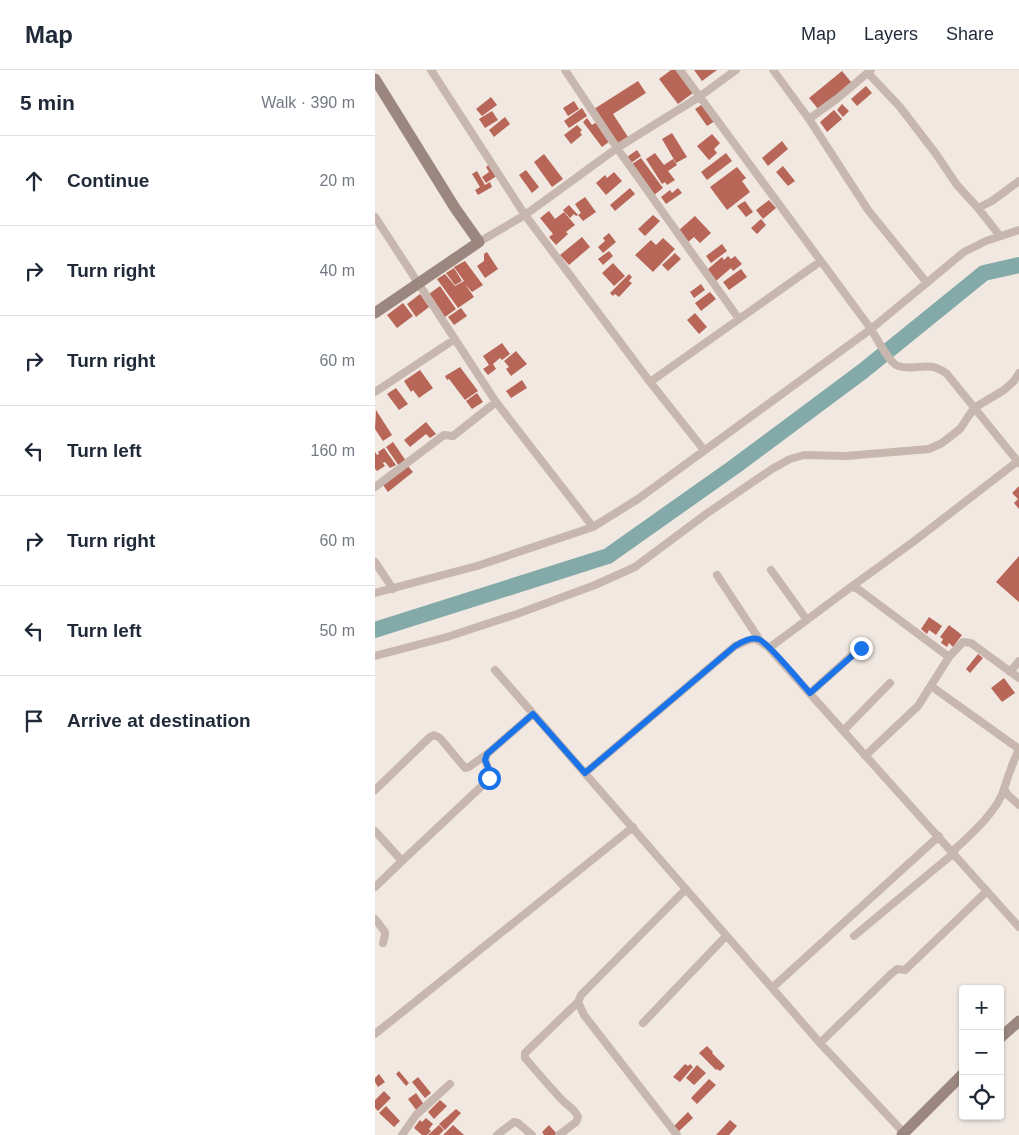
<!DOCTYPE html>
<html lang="en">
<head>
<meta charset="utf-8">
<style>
  body { margin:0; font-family:Helvetica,sans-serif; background:#f6f6f7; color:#1f2937 }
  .controls { position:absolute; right:15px; bottom:15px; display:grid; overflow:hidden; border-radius:5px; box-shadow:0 1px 4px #0004 }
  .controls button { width:45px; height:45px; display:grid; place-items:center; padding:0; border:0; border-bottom:1px solid #e0e1e3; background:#fff; color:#1f2937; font:25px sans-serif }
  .stop { position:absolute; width:15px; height:15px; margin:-11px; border:4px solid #1a73e8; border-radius:50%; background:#fff }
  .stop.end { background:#1a73e8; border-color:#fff; box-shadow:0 1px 5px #0008 }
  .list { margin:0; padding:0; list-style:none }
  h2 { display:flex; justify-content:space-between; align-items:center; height:65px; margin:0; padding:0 20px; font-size:21px }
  h2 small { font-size:16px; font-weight:400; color:#747a83 }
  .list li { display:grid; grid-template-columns:32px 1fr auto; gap:15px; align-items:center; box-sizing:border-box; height:90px; padding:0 20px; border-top:1px solid #e0e1e3 }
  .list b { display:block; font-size:19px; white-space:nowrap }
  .list em { font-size:16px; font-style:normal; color:#747a83 }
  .icon { flex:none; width:28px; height:28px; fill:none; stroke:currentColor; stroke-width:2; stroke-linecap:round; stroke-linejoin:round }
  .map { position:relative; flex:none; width:644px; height:1065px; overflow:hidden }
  header { display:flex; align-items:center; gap:30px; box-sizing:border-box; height:70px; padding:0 25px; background:#fff; border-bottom:1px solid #e0e1e3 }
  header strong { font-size:24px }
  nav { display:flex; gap:28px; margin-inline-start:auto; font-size:18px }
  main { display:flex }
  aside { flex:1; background:#fff }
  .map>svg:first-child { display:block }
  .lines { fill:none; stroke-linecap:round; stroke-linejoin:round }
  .river { stroke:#83aaa8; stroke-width:16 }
  .building { fill:#b86658 }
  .street { stroke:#c8b7ae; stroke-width:8 }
  .secondary { stroke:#9b8780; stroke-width:11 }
  .route { stroke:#1a73e8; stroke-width:6 }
</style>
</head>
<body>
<header>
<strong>Map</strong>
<nav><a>Map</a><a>Layers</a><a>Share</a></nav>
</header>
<main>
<aside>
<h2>5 min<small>Walk · 390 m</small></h2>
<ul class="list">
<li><svg class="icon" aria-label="ahead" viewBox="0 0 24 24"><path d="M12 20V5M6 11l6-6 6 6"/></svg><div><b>Continue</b></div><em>20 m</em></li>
<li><svg class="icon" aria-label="right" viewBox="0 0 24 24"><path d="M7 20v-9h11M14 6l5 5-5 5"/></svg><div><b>Turn right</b></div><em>40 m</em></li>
<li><svg class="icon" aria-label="right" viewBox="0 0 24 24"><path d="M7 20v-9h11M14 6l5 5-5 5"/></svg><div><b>Turn right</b></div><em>60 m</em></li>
<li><svg class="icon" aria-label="left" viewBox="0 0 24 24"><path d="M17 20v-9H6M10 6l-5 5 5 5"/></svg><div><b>Turn left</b></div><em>160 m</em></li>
<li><svg class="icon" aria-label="right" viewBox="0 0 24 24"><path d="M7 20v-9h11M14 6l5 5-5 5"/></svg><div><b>Turn right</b></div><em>60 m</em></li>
<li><svg class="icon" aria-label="left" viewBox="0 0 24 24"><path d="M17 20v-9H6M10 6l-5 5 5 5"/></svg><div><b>Turn left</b></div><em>50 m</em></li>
<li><svg class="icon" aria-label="arrive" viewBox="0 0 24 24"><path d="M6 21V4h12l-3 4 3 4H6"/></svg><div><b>Arrive at destination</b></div></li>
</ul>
</aside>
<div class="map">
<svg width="644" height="1065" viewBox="0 0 644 1065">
  <rect width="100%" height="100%" fill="#f1e8e1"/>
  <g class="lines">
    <path class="river" d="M0,560L233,486L359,397L488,301L609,203L644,195"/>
  </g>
  <path class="building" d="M296,0H302L318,23L303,34L284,9Z
    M319,0H342L327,11Z
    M467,1L477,13L444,40L434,28Z
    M263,11L271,23L238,44L253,67L242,74L219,39Z
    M491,16L497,23L482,36L476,29Z
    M116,27L122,35L107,46L101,39Z
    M199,31L204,39L193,46L188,38Z
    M328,34L340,51L332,56L320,39Z
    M467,34L474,41L468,47L462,40Z
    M207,38L212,46L194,58L189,51Z
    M459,40L467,49L452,62L445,52Z
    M117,41L123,50L110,58L104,49Z
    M130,47L135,54L119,67L114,60Z
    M212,48L217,55L222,52L235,71L227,77L208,52Z
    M202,55L207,60L205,62L207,65L196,74L189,65Z
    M297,63L312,87L301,93L287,69Z
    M337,64L345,73L339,79L342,83L334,90L322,76Z
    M407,71L413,79L393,96L387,88Z
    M262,80L266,86L256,93L252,87Z
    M280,83L289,95L298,89L302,95L293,101L300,110L292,115L290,112L287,114L271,89Z
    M351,83L357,91L332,110L326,102Z
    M169,84L188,109L177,117L159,92Z
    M266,88L288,118L279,125L257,94Z
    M116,93L123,105L111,113L107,107L114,102L111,97Z
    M408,96L420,111L413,116L401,102Z
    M362,97L371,108L367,111L375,122L352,140L335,117Z
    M151,100L164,117L157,123L144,105Z
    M102,101L110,115L115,112L117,117L103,125L100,120L105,117L97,104Z
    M239,102L247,111L231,125L221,113L230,105L232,108Z
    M255,118L260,124L240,141L235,135Z
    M303,118L307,123L291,134L286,127L295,120L297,123Z
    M210,127L221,142L208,151L203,145L206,143L200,134Z
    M394,130L401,138L388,149L381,140Z
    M370,131L378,142L371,147L362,136Z
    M194,135L203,145L201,146L199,144L195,148L188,140Z
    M174,141L180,149L189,142L200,155L191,162L193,164L181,175L174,167L178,164L165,148Z
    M278,145L285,151L270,166L263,159Z
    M320,146L336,163L325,173L319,167L313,172L303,161Z
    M386,149L391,155L382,164L376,158Z
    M234,163L241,172L228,183L223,177L230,171L228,168Z
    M207,167L215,177L194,195L185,185Z
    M288,168L300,179L278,202L260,185L276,170L281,175Z
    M347,174L352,181L336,193L331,186Z
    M234,181L238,186L228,195L223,189Z
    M112,182L123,199L110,208L102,196L109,191V184Z
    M300,183L306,189L293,201L287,195Z
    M353,186L356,189L360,186L367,194L358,201L356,198L341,211L332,200L347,187L349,190Z
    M90,191L108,215L97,222L90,214L99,227L83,238L62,209L70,204L80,216L89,211L79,197Z
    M238,193L250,206L239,216L227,203Z
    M79,198L87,211L80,215L71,203Z
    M366,199L372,207L354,220L348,212Z
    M254,204L257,207L254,211L257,213L244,227L240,224L238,226L235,223Z
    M326,214L330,220L319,228L315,222Z
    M65,216L81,239L70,247L54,224Z
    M335,222L341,229L326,241L320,233Z
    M45,224L54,237L41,247L32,234Z
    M28,233L38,246L22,258L12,245Z
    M86,238L92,246L79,255L73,247Z
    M320,243L332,257L324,264L312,250Z
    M127,273L135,284L127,290L125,288L118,294L121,299L113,305L108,299L114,295L108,286Z
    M141,281L152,294L136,306L131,299L134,297L129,291Z
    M85,297L103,321L90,330L74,309L72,310L70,306Z
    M45,300L58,318L44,328L38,320L36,322L29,311Z
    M147,310L152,318L136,328L131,321Z
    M21,318L33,334L24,340L12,324Z
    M102,323L108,332L97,339L91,331Z
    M1,340L17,365L8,371L0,359Z
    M51,352L61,364L55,368L51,364L35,377L29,370Z
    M18,372L31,391L24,396L11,377Z
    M9,378L21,395L15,398L10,392L8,393L4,388L10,396L2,401L0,399V382L2,385L4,384L3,382Z
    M33,396L38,402L13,422L8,415Z
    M644,416V439L639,433L643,429L637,423Z
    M644,486V532L621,512Z
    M554,547L567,556L561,565L554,560L552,564L546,559Z
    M574,555L587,565L578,577L574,573L572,577L566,573L568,569L565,567Z
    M603,584L608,588L595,603L591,599Z
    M629,608L640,623L627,632L616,618Z
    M332,976L338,982L337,983L350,996L345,1001L342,999L341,1000L324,983Z
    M310,994L313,996L315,994L318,997L305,1012L298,1007Z
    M322,995L331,1003L319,1015L311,1008Z
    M24,1001L34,1013L31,1016L21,1004Z
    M4,1004L10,1012L3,1017L0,1012V1008Z
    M43,1007L56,1023L50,1028L37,1012Z
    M334,1009L341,1015L322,1034L316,1028Z
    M9,1021L16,1028L3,1041L0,1038V1030Z
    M41,1023L50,1036L42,1041L33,1029Z
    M65,1030L72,1036L59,1049L53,1042Z
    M11,1036L25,1051L19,1057L4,1043Z
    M81,1039L86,1043L70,1060L64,1054Z
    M313,1042L318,1048L302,1063L297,1058Z
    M51,1048L58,1054L54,1059L56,1061L52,1065H47L39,1058L45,1050L47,1052Z
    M355,1050L362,1056L354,1065H341Z
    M64,1055L69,1060L64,1065H53Z
    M78,1055L89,1065H68Z
    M174,1055L182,1064L180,1065H169L167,1062Z"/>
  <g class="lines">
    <path class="street" d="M56,0L150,145L275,312L329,380
      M190,0L242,78L364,249
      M398,0L434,49
      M496,0L463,28L434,49L493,140L552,213
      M493,3L525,37L561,84L582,115L603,138L617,131L644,111
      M603,138L625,166
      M0,147L121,332L218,457
      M644,160L611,171L589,182L496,259C501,267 514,293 523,296C540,302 553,289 572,304L644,393
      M104,172L150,145L242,78L324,27L361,0
      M275,312L446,191
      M0,322L80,269
      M0,417L69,365L78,366L121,332
      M0,492L18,519
      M396,500L432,550
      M342,505L384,569
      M476,517L538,472L643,391
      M0,523L102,496L218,457L263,429L496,259L305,0
      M394,578L476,517L483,519L574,587L588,572L596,573L644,608
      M0,586L72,567L142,544L220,515L260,497L331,444L397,399L415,389L429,385L471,386L554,379L567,373L585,359L599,338L629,320L639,311L644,303
      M120,600L445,973L529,1063
      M635,602L644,591
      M556,616L644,679
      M435,623L486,577
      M468,661L515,613
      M490,686L543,636L574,587
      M210,703L360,576C378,568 379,565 394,578L644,857
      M629,719L633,725L644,735
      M0,720L55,667L59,665L65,668L90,698L94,697L112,684
      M0,761L27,791L110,713C117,705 114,700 110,690L112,684L158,644
      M577,782C594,766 623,741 629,719C633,706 638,692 644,679
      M0,817L27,791
      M0,849L10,862V865L8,873
      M479,866L579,783
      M397,918L564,766
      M268,953L351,866
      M0,964L258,757
      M445,973L515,905L522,899L530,900L612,821
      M27,1065L41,1045L75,1014
      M122,1065L139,1052L143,1053L157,1065
      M184,1065L201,1052L203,1047C200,1039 193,1036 187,1030C174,1016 162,1002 150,988V983L203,932
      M302,1065L209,945L203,932L206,925L311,819"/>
    <path class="secondary" d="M0,9L80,138L104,172L0,243
      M625,968L644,951
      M527,1065L588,1004"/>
  </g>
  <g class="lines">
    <path class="route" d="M114,708L115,702L110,690L112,684L158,644L210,703L360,576C367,572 375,567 383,569C393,572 426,613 435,623L486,578"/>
  </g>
</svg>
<div class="controls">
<button>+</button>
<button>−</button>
<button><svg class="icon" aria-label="locate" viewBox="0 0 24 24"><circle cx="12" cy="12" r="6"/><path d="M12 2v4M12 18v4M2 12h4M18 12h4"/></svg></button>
</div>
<div class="stop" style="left:114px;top:708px"></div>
<div class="stop end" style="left:486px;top:578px"></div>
</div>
</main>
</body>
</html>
